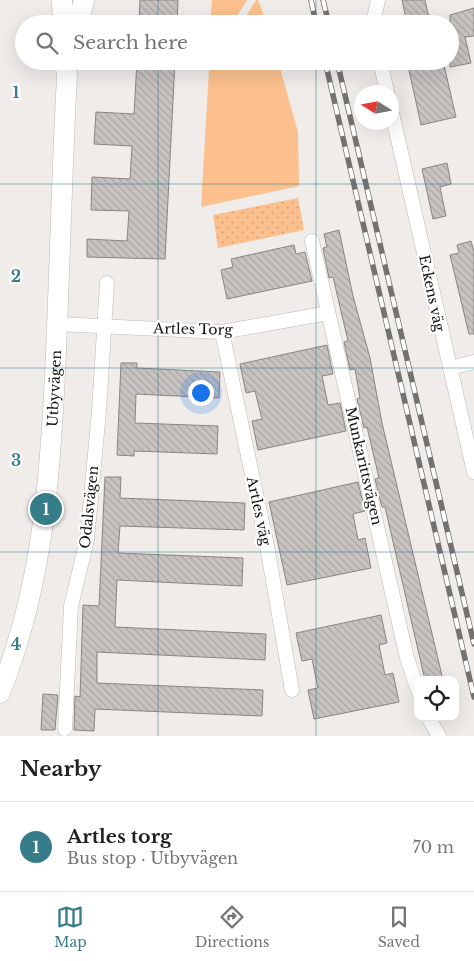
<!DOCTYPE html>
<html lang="en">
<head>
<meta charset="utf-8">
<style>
  body { margin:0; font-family:"Libre Baskerville",serif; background:#f2f2f2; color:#202124 }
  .controls { position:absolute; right:15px; bottom:15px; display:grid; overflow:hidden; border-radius:10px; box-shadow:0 5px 20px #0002 }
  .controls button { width:45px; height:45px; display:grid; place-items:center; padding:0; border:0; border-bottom:1px solid #e0e0e0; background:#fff; color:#202124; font:25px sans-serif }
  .compass { position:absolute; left:354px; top:85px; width:45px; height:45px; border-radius:50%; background:#fff; box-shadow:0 5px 20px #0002; rotate:281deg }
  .you { position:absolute; left:200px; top:392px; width:18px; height:18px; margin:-12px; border:4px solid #fff; border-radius:50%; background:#1a73e8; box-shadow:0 0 0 8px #1a73e833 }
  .badge { display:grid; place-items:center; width:32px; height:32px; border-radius:50%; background:#377c89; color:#fff; font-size:16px; font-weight:700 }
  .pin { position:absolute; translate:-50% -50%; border:2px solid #fff; box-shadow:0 1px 5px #0006 }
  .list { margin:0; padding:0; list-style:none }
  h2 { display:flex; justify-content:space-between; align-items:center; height:65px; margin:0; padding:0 20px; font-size:21px }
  h2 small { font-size:16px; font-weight:400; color:#757577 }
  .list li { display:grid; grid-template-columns:32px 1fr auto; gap:15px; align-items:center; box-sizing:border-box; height:90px; padding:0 20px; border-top:1px solid #e0e0e0 }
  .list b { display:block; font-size:19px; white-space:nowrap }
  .list p { margin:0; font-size:16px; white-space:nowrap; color:#757577 }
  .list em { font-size:16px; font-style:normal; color:#757577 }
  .icon { flex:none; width:28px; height:28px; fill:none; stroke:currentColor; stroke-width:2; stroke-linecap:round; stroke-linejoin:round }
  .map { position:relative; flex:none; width:474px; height:736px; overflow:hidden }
  .search { position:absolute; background:#fff; box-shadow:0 5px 20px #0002; left:15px; right:15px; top:15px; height:55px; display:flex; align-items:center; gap:12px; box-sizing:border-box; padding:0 18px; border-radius:28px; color:#757577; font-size:19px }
  .sheet { height:155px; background:#fff }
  nav { display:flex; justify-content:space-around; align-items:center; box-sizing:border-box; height:70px; border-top:1px solid #e0e0e0; background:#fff; font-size:14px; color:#757577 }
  nav a { display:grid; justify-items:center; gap:2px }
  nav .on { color:#377c89 }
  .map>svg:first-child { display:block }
  .green { fill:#fbc08d }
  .park { fill:url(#park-dots) }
  .building { fill:url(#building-back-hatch); stroke:#888582 }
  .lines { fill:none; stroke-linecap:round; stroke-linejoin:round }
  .street-casing { stroke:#bcb9b6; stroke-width:15 }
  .secondary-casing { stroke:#bcb9b6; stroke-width:21 }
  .street { stroke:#fff; stroke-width:14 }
  .secondary { stroke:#fff; stroke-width:20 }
  .rail-casing { stroke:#747270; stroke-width:5.5 }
  .rail { stroke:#fff; stroke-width:4; stroke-dasharray:11; stroke-linecap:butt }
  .grid { fill:none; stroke:#377c89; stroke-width:1; stroke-opacity:0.55 }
  .labels { text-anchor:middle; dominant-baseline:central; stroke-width:4.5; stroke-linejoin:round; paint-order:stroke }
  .street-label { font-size:14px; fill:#12100f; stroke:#fff }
  .grid-label { font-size:16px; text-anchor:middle; font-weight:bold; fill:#377c89; stroke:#fff; stroke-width:4.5; stroke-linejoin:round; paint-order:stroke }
</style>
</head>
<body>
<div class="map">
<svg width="474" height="736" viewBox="0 0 474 736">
  <defs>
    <pattern id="park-dots" width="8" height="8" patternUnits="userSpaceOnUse" patternTransform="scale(1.25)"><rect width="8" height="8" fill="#fbc08d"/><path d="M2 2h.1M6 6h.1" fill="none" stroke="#d6a478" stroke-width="1.8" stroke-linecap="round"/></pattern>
    <pattern id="building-back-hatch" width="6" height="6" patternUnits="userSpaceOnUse" patternTransform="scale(1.25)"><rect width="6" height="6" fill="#c7c3c1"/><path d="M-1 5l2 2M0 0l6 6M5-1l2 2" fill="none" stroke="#aaa6a5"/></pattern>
  </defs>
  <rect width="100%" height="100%" fill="#efece9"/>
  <path class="green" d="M212,0H247L232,24H210Z
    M256,0H258L267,24H241Z
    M216,61H278L298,132L299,186L201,207L209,70Z"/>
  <path class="park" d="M298,198L304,230L218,248L213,215Z"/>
  <path class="building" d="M140,0H178L177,24H139Z
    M402,0H425L429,18L407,23Z
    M474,8V36L465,37L471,63L450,67V15Z
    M137,61H175L165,259L87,257V239L127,241L129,211L91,210L92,177L130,179L132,146L94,144L96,112L134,114Z
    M407,61H443L456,117L421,125Z
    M447,163L451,184L440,187L446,216L433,219L422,169Z
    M339,230L353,296L370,358L382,423L443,680H425L385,507H382L375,479L379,478L367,427L364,428L357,399L360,398L355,369L350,370L344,342L348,341L333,277L329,278L323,248L327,247L324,234Z
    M471,241L474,252V334H469L450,255L459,253L457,245Z
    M294,245L296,254L305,252L312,281L227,299L221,270L233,267L231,259Z
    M327,345L333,374L322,376L328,405L340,403L346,431L258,450L252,421L262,419L255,391L246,393L240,364Z
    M121,363H137V368L220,372L219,398L136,394L135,423L218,426L217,454L134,451V456L117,455Z
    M105,477H121L120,498L245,503L244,530L120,526L118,553L243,558L242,586L117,580L115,627L266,634L265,660L97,652V683L263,690L262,716L95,709L94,731L74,730L75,696L80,697L83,605L99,606Z
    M358,482L365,511L353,514L358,540L365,538L371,568L287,585L269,502Z
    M381,615L387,643L379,645L385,675L393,673L399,702L314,719L308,690L318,688L312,659L302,661L296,633Z
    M43,694L58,695L55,730H41Z"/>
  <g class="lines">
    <defs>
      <path id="street" d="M373,24L378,0
        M380,61L387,92
        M392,113L474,472
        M312,241L407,658L418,691
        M57,324L222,332L328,313
        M222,332L267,546L292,690
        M450,368L474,362
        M428,717L439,736
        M65,729L71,606L87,540L99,411L107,283"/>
      <g id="secondary">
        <path d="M62,0L63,24"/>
        <path d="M78,24L84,0"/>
        <path id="s1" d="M0,693C44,582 51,470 56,352C60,260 62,168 67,76L65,61"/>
      </g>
    </defs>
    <use href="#street" class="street-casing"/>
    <use href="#secondary" class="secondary-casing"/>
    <use href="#street" class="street"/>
    <use href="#secondary" class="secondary"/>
    <defs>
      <path id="rail" d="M311,0L316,24
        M323,0L329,24
        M325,61L474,697
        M337,61L474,644"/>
    </defs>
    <use href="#rail" class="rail-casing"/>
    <use href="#rail" class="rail"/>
  </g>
  <path class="grid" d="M158,0V24M316,0V24M158,61V736M316,61V736M0,184H474M0,368H474M0,552H474"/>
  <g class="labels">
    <g class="street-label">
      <text transform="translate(432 293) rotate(78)">Eckens väg</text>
      <text transform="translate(193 329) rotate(1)">Artles Torg</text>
      <text stroke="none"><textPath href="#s1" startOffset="311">Utbyvägen</textPath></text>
      <text transform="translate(364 466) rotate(77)">Munkarittsvägen</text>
      <text transform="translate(89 507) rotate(-84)">Odalsvägen</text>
      <text transform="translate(259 511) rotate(78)">Artles väg</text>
    </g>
  </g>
  <g class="grid-label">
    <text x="16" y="98">1</text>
    <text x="16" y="282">2</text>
    <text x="16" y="466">3</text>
    <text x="16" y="650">4</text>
  </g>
</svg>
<div class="controls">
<button><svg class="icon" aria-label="locate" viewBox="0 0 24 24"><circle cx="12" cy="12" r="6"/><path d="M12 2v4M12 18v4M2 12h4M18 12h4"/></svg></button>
</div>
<svg class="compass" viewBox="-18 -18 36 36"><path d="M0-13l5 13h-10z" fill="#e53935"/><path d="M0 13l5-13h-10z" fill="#757577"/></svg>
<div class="you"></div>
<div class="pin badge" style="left:46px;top:509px">1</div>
<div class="search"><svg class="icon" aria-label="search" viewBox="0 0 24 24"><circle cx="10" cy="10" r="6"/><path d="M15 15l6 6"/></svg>Search here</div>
</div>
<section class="sheet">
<h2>Nearby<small></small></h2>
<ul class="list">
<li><span class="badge">1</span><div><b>Artles torg</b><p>Bus stop · Utbyvägen</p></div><em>70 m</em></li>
</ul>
</section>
<nav>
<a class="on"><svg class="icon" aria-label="map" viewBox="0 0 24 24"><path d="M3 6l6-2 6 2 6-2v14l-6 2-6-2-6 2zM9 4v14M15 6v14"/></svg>Map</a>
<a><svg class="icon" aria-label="directions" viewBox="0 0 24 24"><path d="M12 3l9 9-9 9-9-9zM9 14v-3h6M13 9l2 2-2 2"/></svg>Directions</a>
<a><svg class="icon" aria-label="saved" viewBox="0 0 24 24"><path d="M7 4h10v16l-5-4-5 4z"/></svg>Saved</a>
</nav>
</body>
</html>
